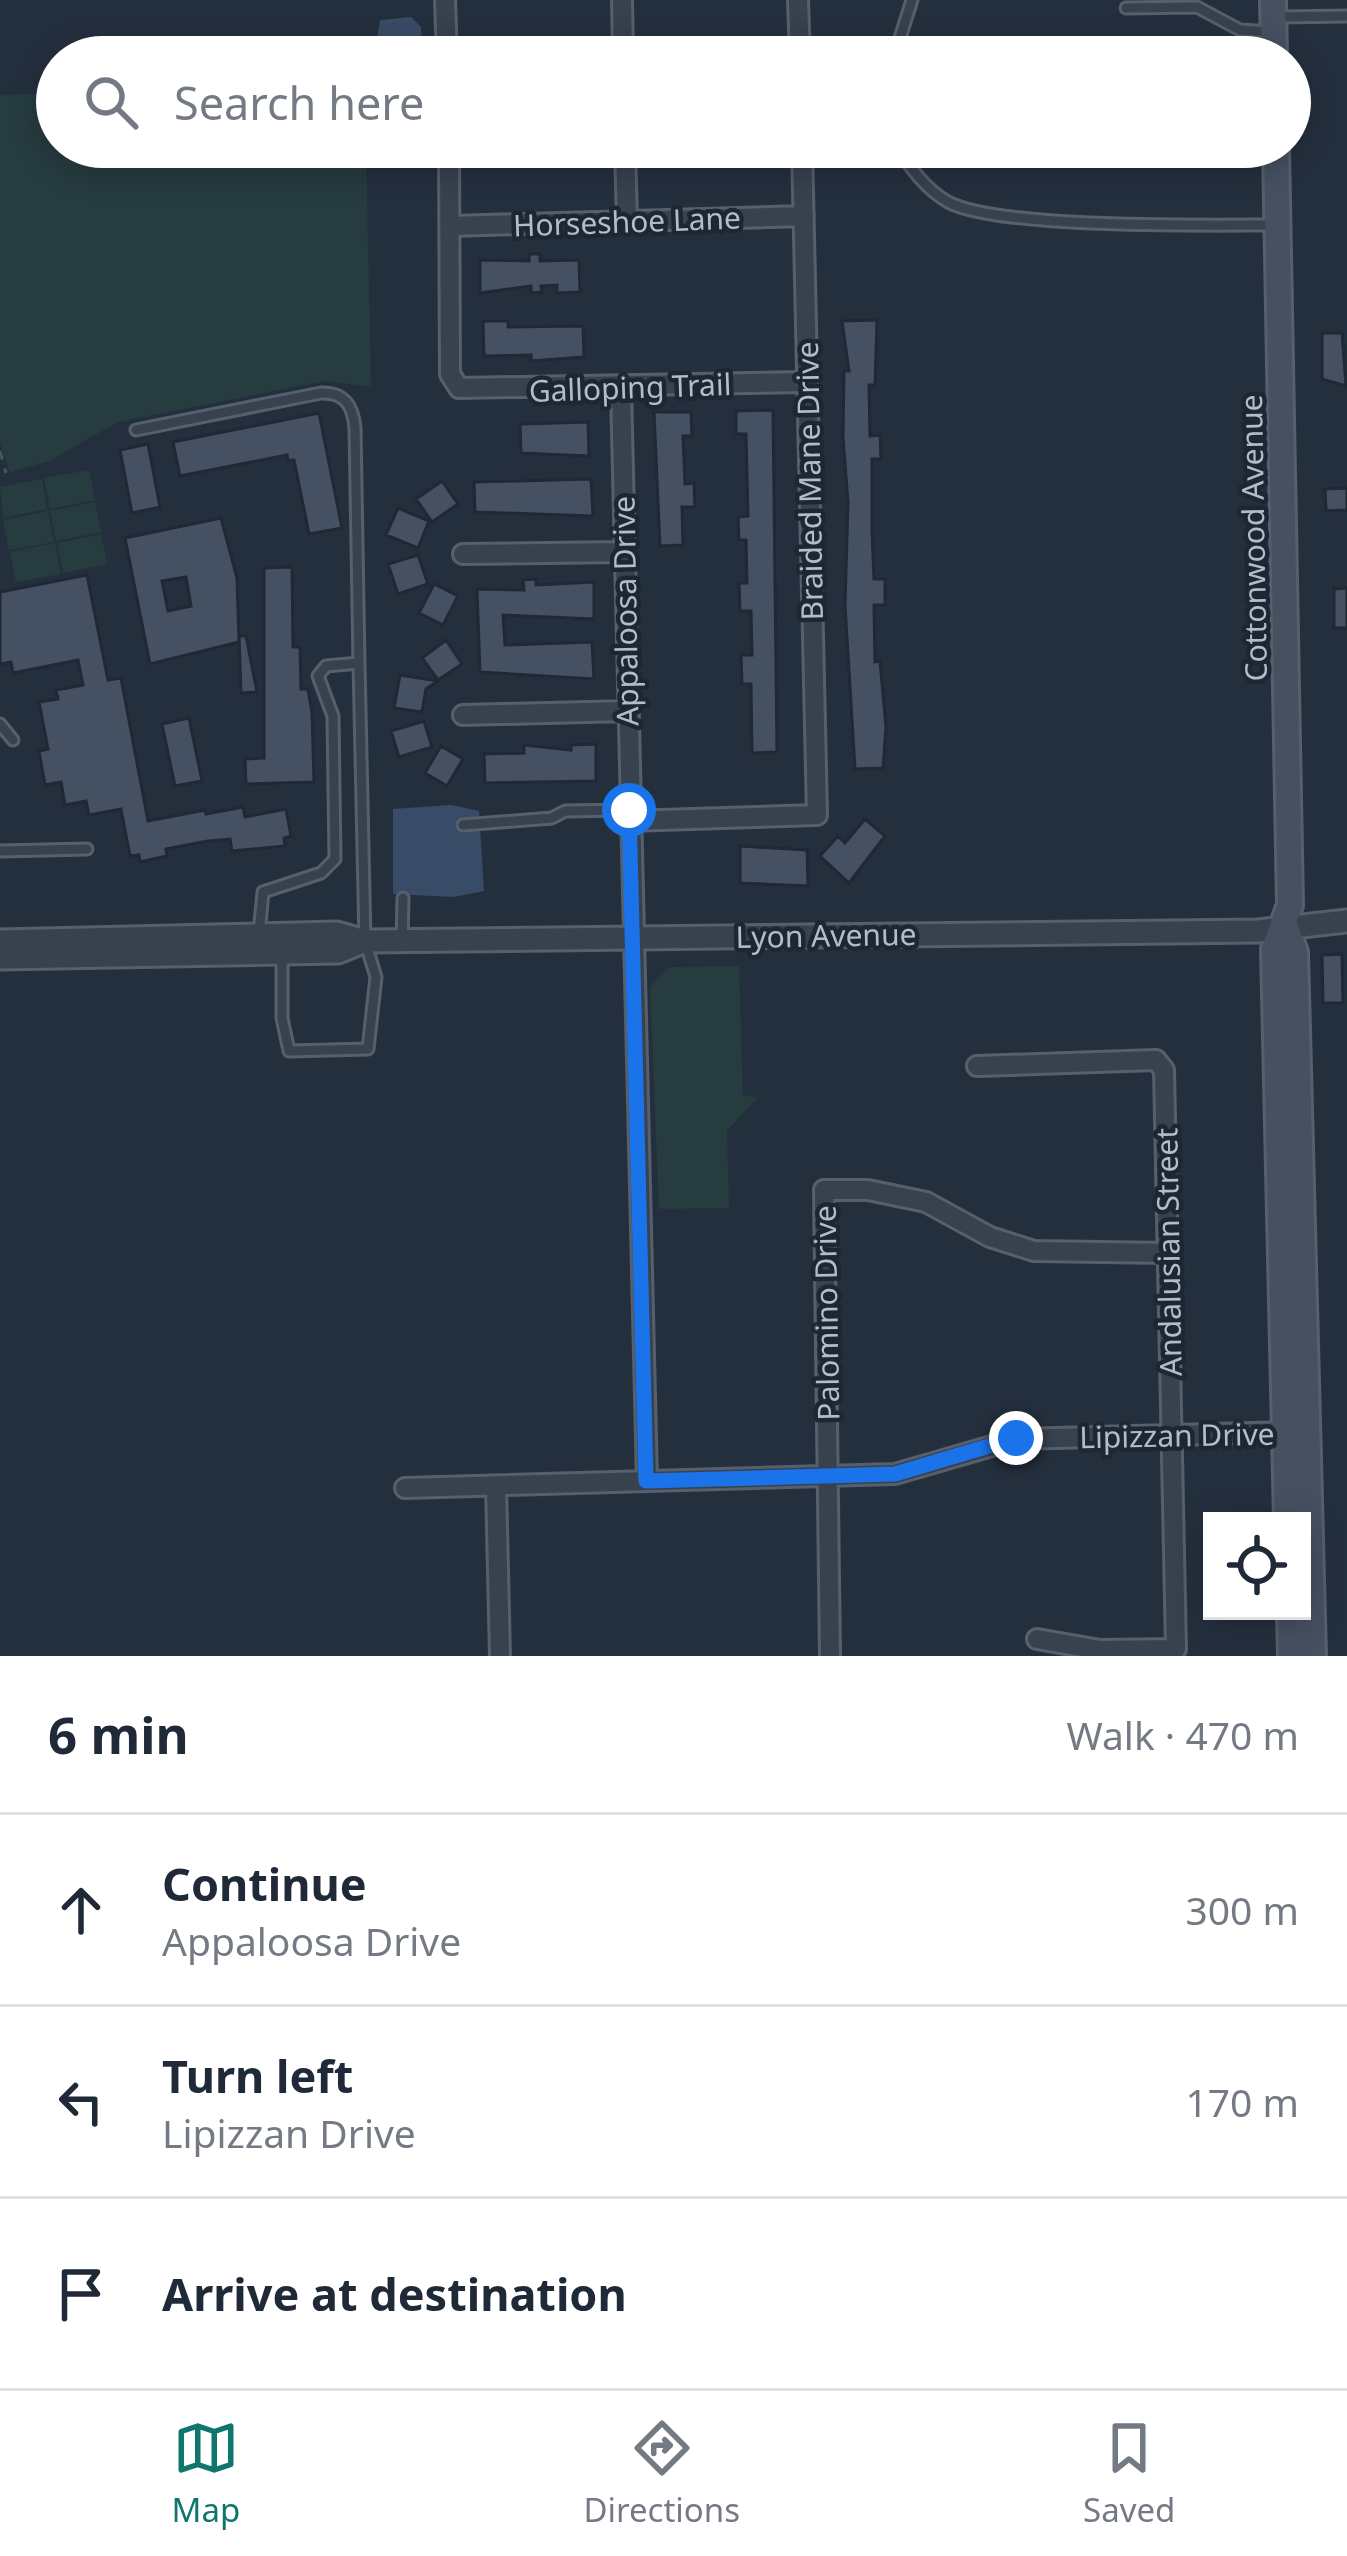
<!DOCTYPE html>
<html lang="en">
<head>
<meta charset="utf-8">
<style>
  body { margin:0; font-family:"Noto Sans",sans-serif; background:#f2f2f3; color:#1f2937 }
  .controls { position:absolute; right:36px; bottom:36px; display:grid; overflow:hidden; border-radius:0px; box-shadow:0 6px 30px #0003 }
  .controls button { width:108px; height:108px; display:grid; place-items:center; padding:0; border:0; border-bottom:3px solid #e0e1e3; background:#fff; color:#1f2937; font:60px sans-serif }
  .stop { position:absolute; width:36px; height:36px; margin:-27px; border:9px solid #1a73e8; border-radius:50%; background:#fff }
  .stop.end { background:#1a73e8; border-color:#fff; box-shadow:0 3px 12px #0008 }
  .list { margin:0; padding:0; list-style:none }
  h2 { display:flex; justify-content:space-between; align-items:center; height:156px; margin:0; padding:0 48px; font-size:51px }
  h2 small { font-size:39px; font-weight:400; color:#747a83 }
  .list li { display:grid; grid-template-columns:78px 1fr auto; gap:36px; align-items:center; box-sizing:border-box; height:192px; padding:0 48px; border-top:3px solid #e0e1e3 }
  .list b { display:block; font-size:45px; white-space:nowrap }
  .list p { margin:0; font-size:39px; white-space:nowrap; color:#747a83 }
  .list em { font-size:39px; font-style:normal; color:#747a83 }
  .icon { flex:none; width:66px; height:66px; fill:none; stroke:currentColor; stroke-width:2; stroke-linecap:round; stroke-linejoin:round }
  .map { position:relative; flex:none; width:1347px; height:1656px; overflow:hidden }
  .search { position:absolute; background:#fff; box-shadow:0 6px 30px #0003; left:36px; right:36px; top:36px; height:132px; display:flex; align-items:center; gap:30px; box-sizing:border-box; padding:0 42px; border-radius:66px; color:#747a83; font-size:45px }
  .sheet { height:732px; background:#fff }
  nav { display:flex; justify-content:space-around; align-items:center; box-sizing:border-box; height:168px; border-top:3px solid #e0e1e3; background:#fff; font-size:33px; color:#747a83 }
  nav a { display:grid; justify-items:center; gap:6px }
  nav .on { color:#0f766e }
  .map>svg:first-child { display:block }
  .green { fill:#263c3f }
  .water { fill:#394c67 }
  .building { fill:#455162; stroke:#1f2835; stroke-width:3; fill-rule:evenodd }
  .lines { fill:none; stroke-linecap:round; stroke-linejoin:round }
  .service-casing { stroke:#565f6c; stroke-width:15 }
  .minor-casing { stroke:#565f6c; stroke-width:24 }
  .tertiary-casing { stroke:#565f6c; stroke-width:27 }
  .secondary-casing { stroke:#565f6c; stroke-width:30 }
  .path { stroke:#44595c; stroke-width:3; stroke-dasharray:9 9; stroke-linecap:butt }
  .service { stroke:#38414e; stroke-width:9 }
  .minor { stroke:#38414e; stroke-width:18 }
  .tertiary { stroke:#38414e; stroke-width:21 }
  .secondary { stroke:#465061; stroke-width:24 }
  .route { stroke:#1a73e8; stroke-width:15 }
  .labels { text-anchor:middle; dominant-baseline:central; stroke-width:9; stroke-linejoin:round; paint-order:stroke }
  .street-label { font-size:30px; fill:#b4bcc9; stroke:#1d2633 }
</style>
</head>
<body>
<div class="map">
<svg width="1347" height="1656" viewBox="0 0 1347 1656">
  <rect width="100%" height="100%" fill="#242f3e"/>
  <path class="green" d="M57,93V147H366L371,387L325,381L118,422L49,461L10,472L0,444V95Z
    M89,470L95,500L50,509L44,478Z
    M42,479L47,509L3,518L0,487Z
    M95,502L101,532L56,541L50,511Z
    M48,511L54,542L9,550L3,520Z
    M101,534L107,564L63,573L57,543Z
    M55,543L61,574L16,582L10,552Z
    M739,966L743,1096L758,1097L727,1131L729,1208L659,1209L650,987L670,967Z"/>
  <path class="water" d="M411,17L421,27L422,57H374L380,20Z
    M451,805L479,811L484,891L454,897L393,894V809Z"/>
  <path class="building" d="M529,254H540V261L579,260L580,292L557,293V285L541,286L542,292L531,293V286L480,293V260L529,261Z
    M877,320L875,385H869L870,436L880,435L881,459H872V532L874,579H885V605H874L875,662L880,661L886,727L883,768L855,769L845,605L848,502L843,437L844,371H849L842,321Z
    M483,321H508V327L583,326L584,357L531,361V355L484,356Z
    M1322,333H1342L1346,386L1322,379Z
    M773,410L777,752L752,753L751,684H742L741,655H752L751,611H740L739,583H747L746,540H739L738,517L748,516L746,434H736V411Z
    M654,412H691L692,436H683L685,484L694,483L695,507H682L683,545L660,546Z
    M319,413L342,528L309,534L294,460L288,461L287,455L180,476L173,442Z
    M588,422L589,456L521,453L520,424Z
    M148,444L160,507L132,513L120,450Z
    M591,479L593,516L475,512L474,482Z
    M442,481L458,504L432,522L416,499Z
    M1347,488V510L1326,511L1325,489Z
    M398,508L429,521L418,548L386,535Z
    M221,518L237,578L239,642L150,664L125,538ZM186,577L191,606L168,611L162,581Z
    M418,555L428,584L398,594L388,564Z
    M292,567L293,647H300L301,689H308L312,713L314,782L246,784L245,759L264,758V568Z
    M87,575L108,680L121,678L148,821L205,810L206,814L243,807L245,817L286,809L291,836L284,838L285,846L232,851L230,839L208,841L166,849L167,856L140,862L139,855L130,856L121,809L89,815L86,801L65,805L61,782L45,785L39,751L48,749L39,702L58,699L56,690L83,685L78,660L13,673L11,662L0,664V592Z
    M536,579V585L594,582V619L503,615L505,645L592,642L594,679L480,672L477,589L524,590L523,580Z
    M434,584L458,596L443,625L419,613Z
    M1347,588V628H1334V589Z
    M239,636H246L257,692L241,693Z
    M446,640L462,664L438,680L422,658Z
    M400,675L438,681L426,689L422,712L394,708Z
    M189,718L202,781L175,786L162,724Z
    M424,721L432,747L399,757L391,731Z
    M596,744V781L485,783L484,754L524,753V745L571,750V745Z
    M441,746L463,759L447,786L425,773Z
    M865,819L885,836L849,883L820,856L838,836L845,843Z
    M740,846L807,850L808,886L740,883Z
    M1342,954L1343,1003H1323L1322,955Z"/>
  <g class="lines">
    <defs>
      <path id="service" d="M1126,8L1197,7L1240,30L1273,32
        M1278,17L1347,16
        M894,57L912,0
        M899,147C909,168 927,190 948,202C999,229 1207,225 1272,225
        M136,430L321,393C345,392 353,406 355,428L359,663
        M0,724L13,740
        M463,825L552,818L565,811L629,810
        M0,851L87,849
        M259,934L263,892L321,873L335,859L333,716L318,676L326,666L359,663L365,941L376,977L368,1049L289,1051L282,1018V954
        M402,941L403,898"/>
      <path id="minor" d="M445,0L447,57
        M622,0L623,57
        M798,0L800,57
        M449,147L450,374L459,388L807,382
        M625,147L627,221
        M451,226L804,216
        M621,388L647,1481
        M463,554L624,552
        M463,715L627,711
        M629,821L817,815L802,147
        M977,1066L1156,1060L1164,1070L1176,1649L1100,1650L1037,1639
        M496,1486L500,1656
        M405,1488L895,1474L1016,1439L1294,1432
        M830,1656L824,1190H868L926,1202L990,1237L1034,1251L1168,1253"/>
      <path id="tertiary" d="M0,941L337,933L365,941L1258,931L1347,921
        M0,958L338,952L365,941"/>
      <path id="secondary" d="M1273,0L1274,57
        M1276,147L1290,905L1274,949L1287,1521
        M1286,928L1295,952L1313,1656
        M1290,1611L1291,1656"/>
    </defs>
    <use href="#service" class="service-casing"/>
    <use href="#minor" class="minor-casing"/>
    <use href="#tertiary" class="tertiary-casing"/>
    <use href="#secondary" class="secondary-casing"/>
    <path class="path" d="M0,451L6,473"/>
    <use href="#service" class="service"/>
    <use href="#minor" class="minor"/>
    <use href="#tertiary" class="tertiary"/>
    <use href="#secondary" class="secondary"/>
  </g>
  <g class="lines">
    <path class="route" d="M629,810L646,1481L895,1474L1016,1438"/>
  </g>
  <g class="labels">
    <g class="street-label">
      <text transform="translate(627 221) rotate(-2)">Horseshoe Lane</text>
      <text transform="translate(630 387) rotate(-2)">Galloping Trail</text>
      <text transform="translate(809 481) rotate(-91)">Braided Mane Drive</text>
      <text transform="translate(1253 538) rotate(-91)">Cottonwood Avenue</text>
      <text transform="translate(625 611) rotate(-91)">Appaloosa Drive</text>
      <text transform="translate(826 935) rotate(-1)">Lyon Avenue</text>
      <text transform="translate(1168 1252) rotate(-91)">Andalusian Street</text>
      <text transform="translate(826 1313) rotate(-91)">Palomino Drive</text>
      <text transform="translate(1177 1435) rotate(-1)">Lipizzan Drive</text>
    </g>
  </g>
</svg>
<div class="controls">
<button><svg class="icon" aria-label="locate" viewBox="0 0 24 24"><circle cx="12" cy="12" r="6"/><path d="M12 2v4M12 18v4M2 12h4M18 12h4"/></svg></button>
</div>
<div class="stop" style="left:629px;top:810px"></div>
<div class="stop end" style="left:1016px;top:1438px"></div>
<div class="search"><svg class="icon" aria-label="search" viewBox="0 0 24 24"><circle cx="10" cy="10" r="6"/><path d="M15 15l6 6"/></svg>Search here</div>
</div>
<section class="sheet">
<h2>6 min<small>Walk · 470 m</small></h2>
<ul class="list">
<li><svg class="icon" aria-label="ahead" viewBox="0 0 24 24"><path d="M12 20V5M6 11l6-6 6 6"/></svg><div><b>Continue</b><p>Appaloosa Drive</p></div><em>300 m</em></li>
<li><svg class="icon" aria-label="left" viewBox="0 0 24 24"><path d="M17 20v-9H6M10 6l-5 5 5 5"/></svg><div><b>Turn left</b><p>Lipizzan Drive</p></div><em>170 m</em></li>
<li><svg class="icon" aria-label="arrive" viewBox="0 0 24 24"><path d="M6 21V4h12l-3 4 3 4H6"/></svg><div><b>Arrive at destination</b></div></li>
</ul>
</section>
<nav>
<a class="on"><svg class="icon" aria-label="map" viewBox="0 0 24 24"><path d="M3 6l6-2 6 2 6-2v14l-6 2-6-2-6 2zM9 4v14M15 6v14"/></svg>Map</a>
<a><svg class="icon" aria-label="directions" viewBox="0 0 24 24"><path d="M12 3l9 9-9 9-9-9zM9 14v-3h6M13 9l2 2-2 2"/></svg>Directions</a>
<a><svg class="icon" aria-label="saved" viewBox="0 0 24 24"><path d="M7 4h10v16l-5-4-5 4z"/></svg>Saved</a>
</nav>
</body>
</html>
